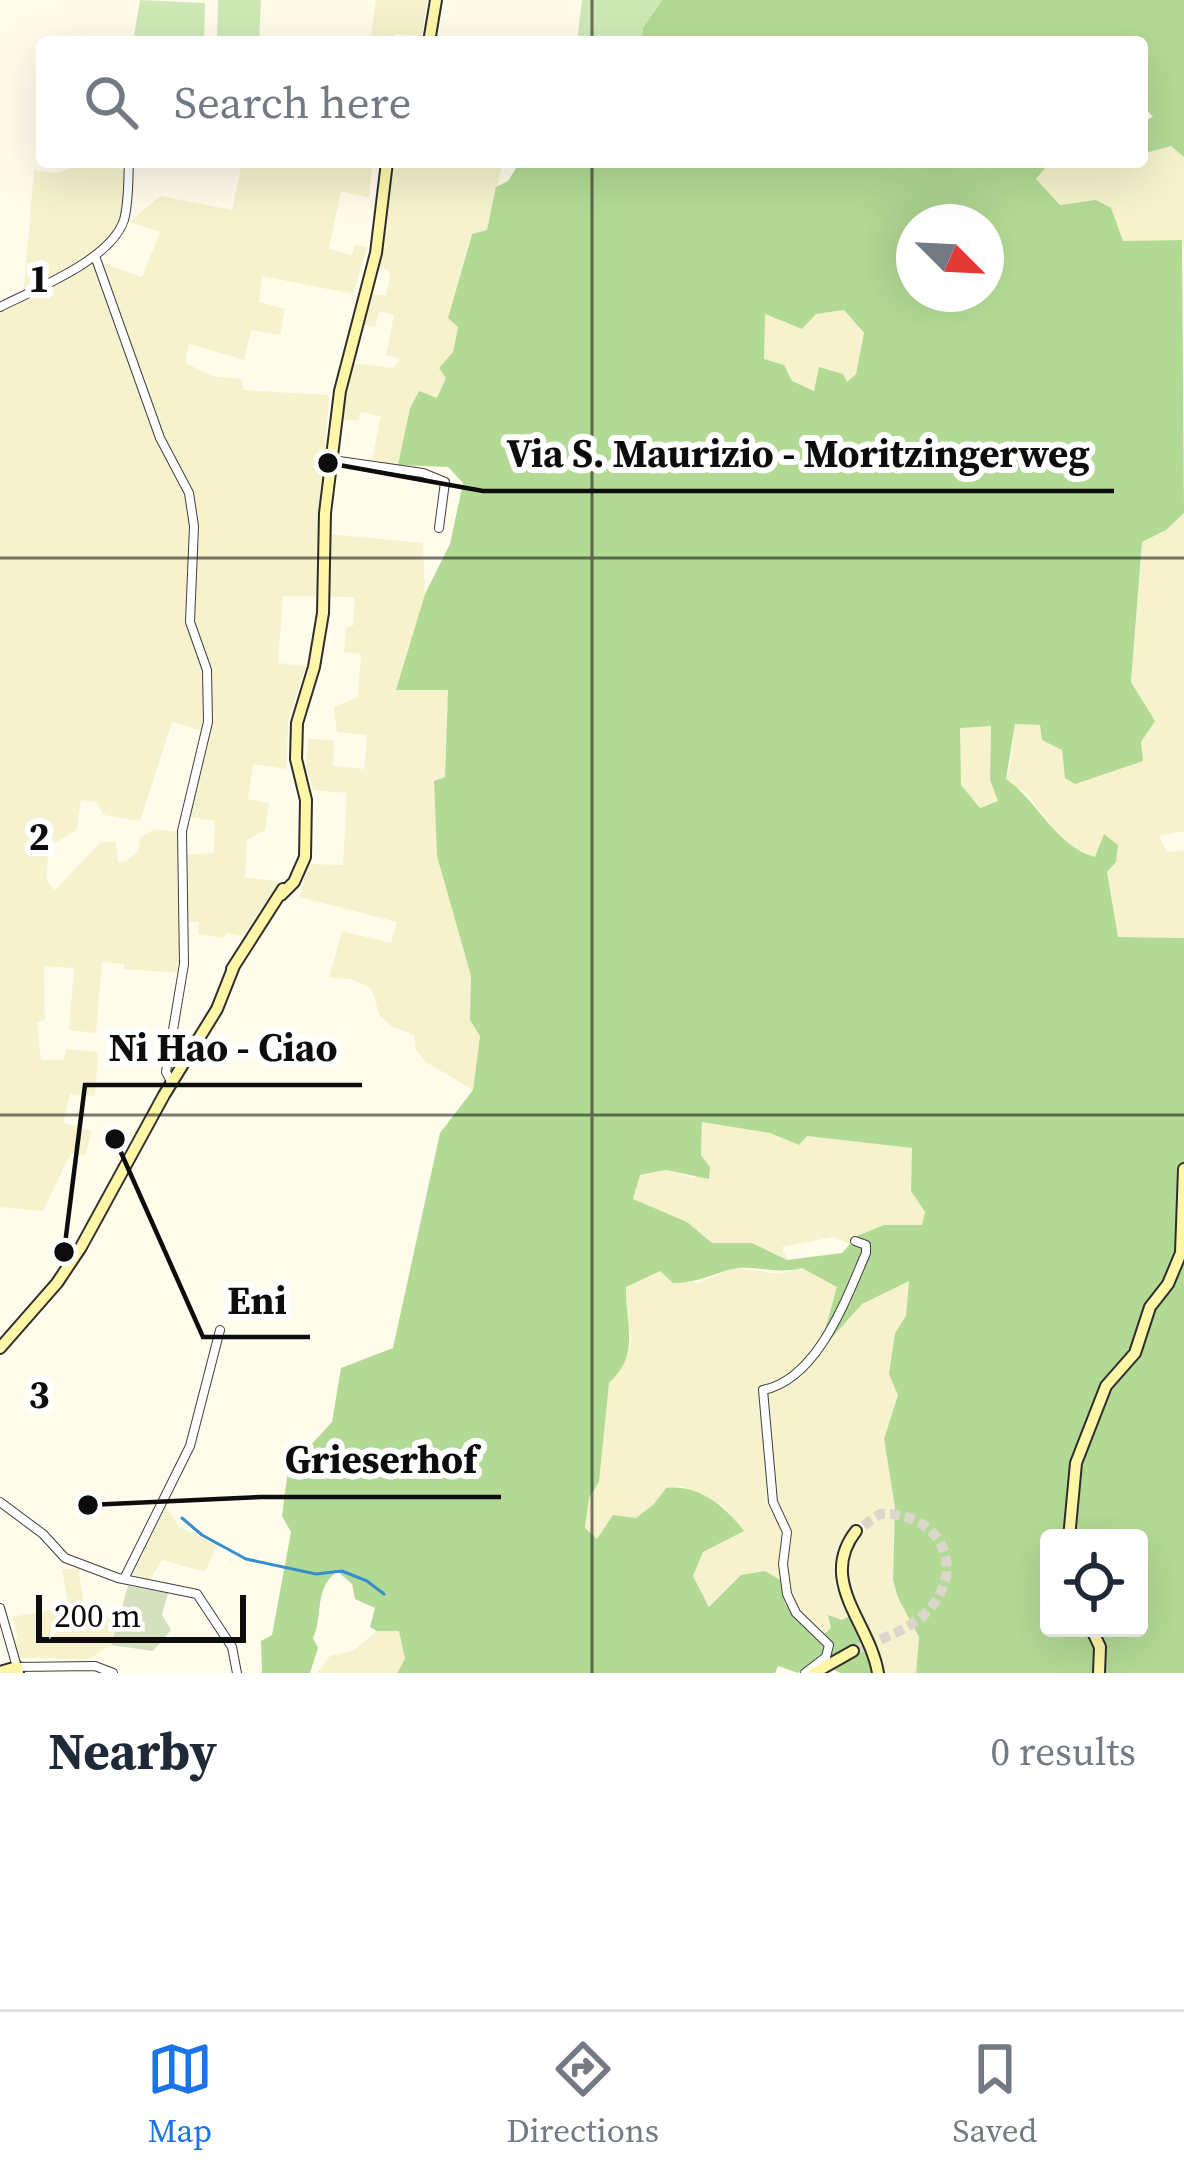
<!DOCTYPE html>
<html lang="en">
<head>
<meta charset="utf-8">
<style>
  body { margin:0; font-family:"Source Serif 4",serif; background:#f2f2f3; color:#1f2937 }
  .controls { position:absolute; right:36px; bottom:36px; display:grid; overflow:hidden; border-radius:12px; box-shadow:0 12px 48px #0002 }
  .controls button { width:108px; height:108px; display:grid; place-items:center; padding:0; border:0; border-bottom:3px solid #e0e1e3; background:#fff; color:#1f2937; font:60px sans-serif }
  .compass { position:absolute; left:896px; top:204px; width:108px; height:108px; border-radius:50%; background:#fff; box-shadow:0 12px 48px #0002; rotate:114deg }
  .scale { position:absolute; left:36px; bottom:30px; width:210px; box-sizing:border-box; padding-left:12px; border:6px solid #0d0d0d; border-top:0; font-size:33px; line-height:42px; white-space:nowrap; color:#0d0d0d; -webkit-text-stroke:9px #fff; paint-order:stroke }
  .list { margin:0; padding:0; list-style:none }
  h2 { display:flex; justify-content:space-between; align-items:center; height:156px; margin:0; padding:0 48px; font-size:51px }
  h2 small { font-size:39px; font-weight:400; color:#747a83 }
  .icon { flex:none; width:66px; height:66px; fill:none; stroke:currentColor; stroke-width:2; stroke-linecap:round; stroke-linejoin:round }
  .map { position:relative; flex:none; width:1184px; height:1673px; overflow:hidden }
  .search { position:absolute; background:#fff; box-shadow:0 12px 48px #0002; left:36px; right:36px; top:36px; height:132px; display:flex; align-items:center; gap:30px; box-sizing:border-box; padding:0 42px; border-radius:12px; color:#747a83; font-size:45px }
  .sheet { height:336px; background:#fff }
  nav { display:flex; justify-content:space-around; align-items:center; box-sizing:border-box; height:168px; border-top:3px solid #e0e1e3; background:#fff; font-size:33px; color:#747a83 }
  nav a { display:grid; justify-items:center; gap:6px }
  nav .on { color:#1a73e8 }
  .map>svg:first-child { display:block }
  .farmland { fill:#f5f2cd; fill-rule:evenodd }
  .green { fill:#cfe9b6 }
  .forest { fill:#b3da95; fill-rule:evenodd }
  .cemetery { fill:#d4e0be }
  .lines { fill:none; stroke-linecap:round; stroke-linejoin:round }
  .stream { stroke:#388ecd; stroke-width:3 }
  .secondary-tunnel { stroke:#dbd8cb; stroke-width:10; stroke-dasharray:10 5; stroke-linecap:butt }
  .street-casing { stroke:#404040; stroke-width:10 }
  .secondary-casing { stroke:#2f2f2f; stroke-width:14 }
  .street { stroke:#fff; stroke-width:8 }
  .secondary { stroke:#fff7a7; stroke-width:10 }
  .grid { fill:none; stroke:#0d0d0d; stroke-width:3; stroke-opacity:0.55 }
  .grid-label { font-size:39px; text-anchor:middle; font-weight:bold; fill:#0d0d0d; stroke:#fff; stroke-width:12; stroke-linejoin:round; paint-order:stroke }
  .leader { fill:none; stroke:#0d0d0d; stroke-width:4.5 }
  .callout-dot { fill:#0d0d0d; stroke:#fff; stroke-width:4.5 }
  .callout-label { font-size:39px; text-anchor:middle; font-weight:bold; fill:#0d0d0d; stroke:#fff; stroke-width:12; stroke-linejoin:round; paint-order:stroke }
</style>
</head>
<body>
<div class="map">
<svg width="1184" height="1673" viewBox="0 0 1184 1673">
  <rect width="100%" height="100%" fill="#fffcec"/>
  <path class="farmland" d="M376,0H427L422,36L395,34L393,42H370Z
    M1171,146L1184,157V249L1181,240L1123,241L1096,200L1061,205L1035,179L1050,162H1142V154Z
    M231,162H357V165L372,167L369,198L341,191L329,249L352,255L355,244L367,247L353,294L262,276L259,302L285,309L280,335L251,330L244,360L189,344L185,363L212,376L242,379L243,390L329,395L319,533L423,543L425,594L397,689H448L445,777L434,781L437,855L471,976V1020L480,1036L473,1090L426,1062L416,1050L414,1035L391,1026L380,1016L371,988L351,979L329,978L342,931L391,943L397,922L300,897L308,864L343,865L347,793L313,790L306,767L308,739L334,740L333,766L364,769L367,735L337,732L334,707L358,697L361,654L344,652L346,627L353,626L355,597L283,596L278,663L306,666L288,720L287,769L253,764L248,799L269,803L265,830L247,840L245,877L280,882L243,936L226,933L224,938L198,934L199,922H182L181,973L124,969V964L102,962L96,1033L69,1030L74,968L44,966L45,1020L37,1022L41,1060H64L66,1049L98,1052L95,1096L70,1094L63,1123L92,1131L85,1156L71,1153L43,1211L0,1207V311L23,298L34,170L56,173L79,166H107L125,170L122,222L93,253L106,264L142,277L160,232L130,222L160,196L232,210L241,168L230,166ZM172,722L210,733L190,817L215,821L214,853L178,855V832L155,829L140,838L138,852L126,861L118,862L116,841L100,843L55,890L47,881L48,847L77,830L81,800L96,802L104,815L140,821Z
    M394,162H503L487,230L471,234L448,318L458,327L453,352L439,368L447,377L437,399L418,391L410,408L398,465L372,460L381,416L361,412L358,421L342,419L352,363L394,368L400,359L386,355L394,315L379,311L375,327L363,325L370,294L386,296L390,277L388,270L377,267Z
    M844,310L864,334L856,374L847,382L815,391L792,381L764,360V314L802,329L816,314Z
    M1184,513V831L1159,836L1167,852L1184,850V938L1118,937L1107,872L1095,858L1071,851L1028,795L1006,780L1012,758L1014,724L1040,725L1062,750L1065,777L1141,742L1154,721L1131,683L1142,542L1166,530Z
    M991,725L990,780L999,802L981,808L960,785V727Z
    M702,1121L770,1133L798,1145L806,1136L913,1148L911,1191L925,1212L923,1225L857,1236L850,1244L833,1237L782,1247L788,1260L752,1243H712L687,1222L633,1200L639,1176L666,1170L694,1178L710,1167L701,1155Z
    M735,1268L780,1274L802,1268L838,1287L823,1337L829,1341L862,1304L909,1280L906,1316L895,1333L898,1395L884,1439L895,1508L893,1580L898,1598L919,1637L916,1673H883L873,1637L846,1583L848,1553L866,1527L862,1520L843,1537L834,1565L835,1585L850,1616L821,1638L784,1604L780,1580L741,1575L710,1607L693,1576L703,1552L743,1531L724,1506L682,1486L666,1488L655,1504L636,1518L596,1539L585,1529L589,1498L599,1482L609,1382L620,1372L632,1339L625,1319L626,1287L660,1270L698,1283Z
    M166,1506L179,1527L217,1545L205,1572L162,1560L149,1581L133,1575Z
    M78,1568L84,1604L91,1605L93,1615L121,1612L110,1645L89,1659L19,1658L13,1639L18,1637L12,1617L69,1607L62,1570Z
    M392,1628L399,1630L405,1659L397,1673H317L330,1656L353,1651L377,1631Z"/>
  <path class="green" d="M140,0L205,3L204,42H133Z
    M218,0H261L259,42H217Z
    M582,0H662L643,28L642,42H577Z"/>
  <path class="forest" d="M662,0H1184V157L1171,146L1142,154V122L1153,117L1142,104V42H642L643,28Z
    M520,162H1050L1036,179L1060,205L1096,200L1111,208L1123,241L1182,240L1184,513L1166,530L1142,542L1131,682L1155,721L1141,742L1143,761L1075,784L1065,778L1062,750L1042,740L1040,725L1015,724L1006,779C1040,803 1055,846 1095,857L1104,834L1118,845L1116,862L1107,872L1118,937L1184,938V1673H916L919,1637L898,1598L893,1580L895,1508L884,1439L898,1395L889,1374L895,1333L906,1316L909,1281L862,1304L829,1341L823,1337L837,1287L802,1268C776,1275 753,1264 732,1269C710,1275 696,1283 673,1283L660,1271L626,1287C625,1325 641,1354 609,1383L599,1482L589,1498L585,1528L597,1539L613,1515L636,1518L654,1504L666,1488C699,1484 725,1506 744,1531L703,1552L693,1576L709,1607L741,1575L765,1571L780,1580L785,1604L821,1637L831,1628L828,1615L842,1620L850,1616L874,1673H840L816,1661L798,1673L778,1666L775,1673H397L405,1659L399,1631H377L370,1627L375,1608L355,1599L352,1584L337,1571C313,1591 324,1614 313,1638L318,1648L310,1673H262L261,1641L272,1635L291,1532L282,1516L288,1470L332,1422L341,1368L393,1348L440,1133L473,1090L480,1036L470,1020L471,976L437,856L434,781L445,777L448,690H396L425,594L450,544L463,483L448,467L398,465L410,408L419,391L437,398L446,378L439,368L453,352L458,327L448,318L472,234L487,230L496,187L508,181ZM914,222H986V294H914ZM844,310L864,333L856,374L847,382L843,374L819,367L814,391L792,381L784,365L764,359L765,314L802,329L816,314ZM991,726L990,780L998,801L980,808L961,785L960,728ZM702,1122L770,1133L799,1145L807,1136L912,1148L911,1191L925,1212L922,1225H884L857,1236L842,1253L787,1260L752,1243H712L687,1222L633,1199L640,1175L666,1170L709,1179L710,1167L701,1155ZM1049,1538H1139V1628H1049Z"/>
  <path class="cemetery" d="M128,1586L168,1593L162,1615L171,1630L153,1651L111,1645Z"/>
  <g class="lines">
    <path class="stream" d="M182,1518L202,1535L246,1559L316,1574L342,1571L367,1581L384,1594"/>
    <path class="secondary-tunnel" d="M853,1651C880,1639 918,1628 935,1602C966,1556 931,1511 880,1514L856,1531"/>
    <defs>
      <path id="street" d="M95,256L160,438L189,493L194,526L190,622L207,670L208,722L182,831L184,964L166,1072L171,1081
        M0,307C35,289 111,260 124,220C129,202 128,180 129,162
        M325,459L423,473L445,482L439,528
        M0,1502L43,1534L65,1558L118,1578L197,1594L232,1647L237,1673
        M124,1579L190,1446L220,1330
        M0,1608L17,1667L95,1666L113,1673
        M805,1673L826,1657L829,1645L796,1613L787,1594L783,1564L787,1532L773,1502L763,1390C818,1379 846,1299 866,1253V1245L855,1241"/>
      <path id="secondary" d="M429,42L436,0
        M281,895L294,882L305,857L306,800L296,759L297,723L314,667L323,613L325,513L340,391L376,253L387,162
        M232,969L283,889
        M0,1348L57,1283L81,1247L164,1095L217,1009L234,966
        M856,1531C817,1581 870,1623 878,1673
        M1069,1538L1076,1463L1106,1386L1135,1353L1150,1307L1168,1284L1181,1253L1184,1169
        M1091,1628L1100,1647L1099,1673
        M0,1672L17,1667L18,1673
        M814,1673L853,1651"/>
    </defs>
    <use href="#street" class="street-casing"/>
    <use href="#secondary" class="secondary-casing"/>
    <use href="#street" class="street"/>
    <use href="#secondary" class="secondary"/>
  </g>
  <path class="grid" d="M592,0V42M592,162V1673M0,558H1184M0,1115H1184"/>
  <g class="grid-label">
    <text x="39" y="292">1</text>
    <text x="39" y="850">2</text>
    <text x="39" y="1408">3</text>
  </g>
  <path class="leader" d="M328 463L483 491H1114M64 1252L85 1085H362M115 1139L203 1337H310M88 1505L261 1497H501"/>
  <g class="callout-dot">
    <circle cx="328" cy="463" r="12"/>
    <circle cx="64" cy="1252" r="12"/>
    <circle cx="115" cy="1139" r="12"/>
    <circle cx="88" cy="1505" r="12"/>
  </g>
  <g class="callout-label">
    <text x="798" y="467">Via S. Maurizio - Moritzingerweg</text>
    <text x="223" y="1061">Ni Hao - Ciao</text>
    <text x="257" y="1314">Eni</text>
    <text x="381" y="1473">Grieserhof</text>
  </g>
</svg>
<div class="controls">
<button><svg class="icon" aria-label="locate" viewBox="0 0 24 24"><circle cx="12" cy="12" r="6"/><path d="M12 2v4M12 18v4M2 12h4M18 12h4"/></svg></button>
</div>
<svg class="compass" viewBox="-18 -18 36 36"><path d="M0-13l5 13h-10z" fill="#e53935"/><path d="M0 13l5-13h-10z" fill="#747a83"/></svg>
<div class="scale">200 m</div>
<div class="search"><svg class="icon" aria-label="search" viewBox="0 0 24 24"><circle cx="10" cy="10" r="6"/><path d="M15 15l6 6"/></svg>Search here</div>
</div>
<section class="sheet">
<h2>Nearby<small>0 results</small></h2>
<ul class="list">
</ul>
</section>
<nav>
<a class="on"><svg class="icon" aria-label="map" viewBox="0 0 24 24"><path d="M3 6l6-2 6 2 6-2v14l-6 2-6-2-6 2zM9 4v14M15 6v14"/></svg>Map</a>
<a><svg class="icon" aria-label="directions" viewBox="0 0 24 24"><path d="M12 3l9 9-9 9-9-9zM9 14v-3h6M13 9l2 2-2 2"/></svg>Directions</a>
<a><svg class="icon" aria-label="saved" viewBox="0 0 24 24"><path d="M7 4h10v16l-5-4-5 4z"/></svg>Saved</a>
</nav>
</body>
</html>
